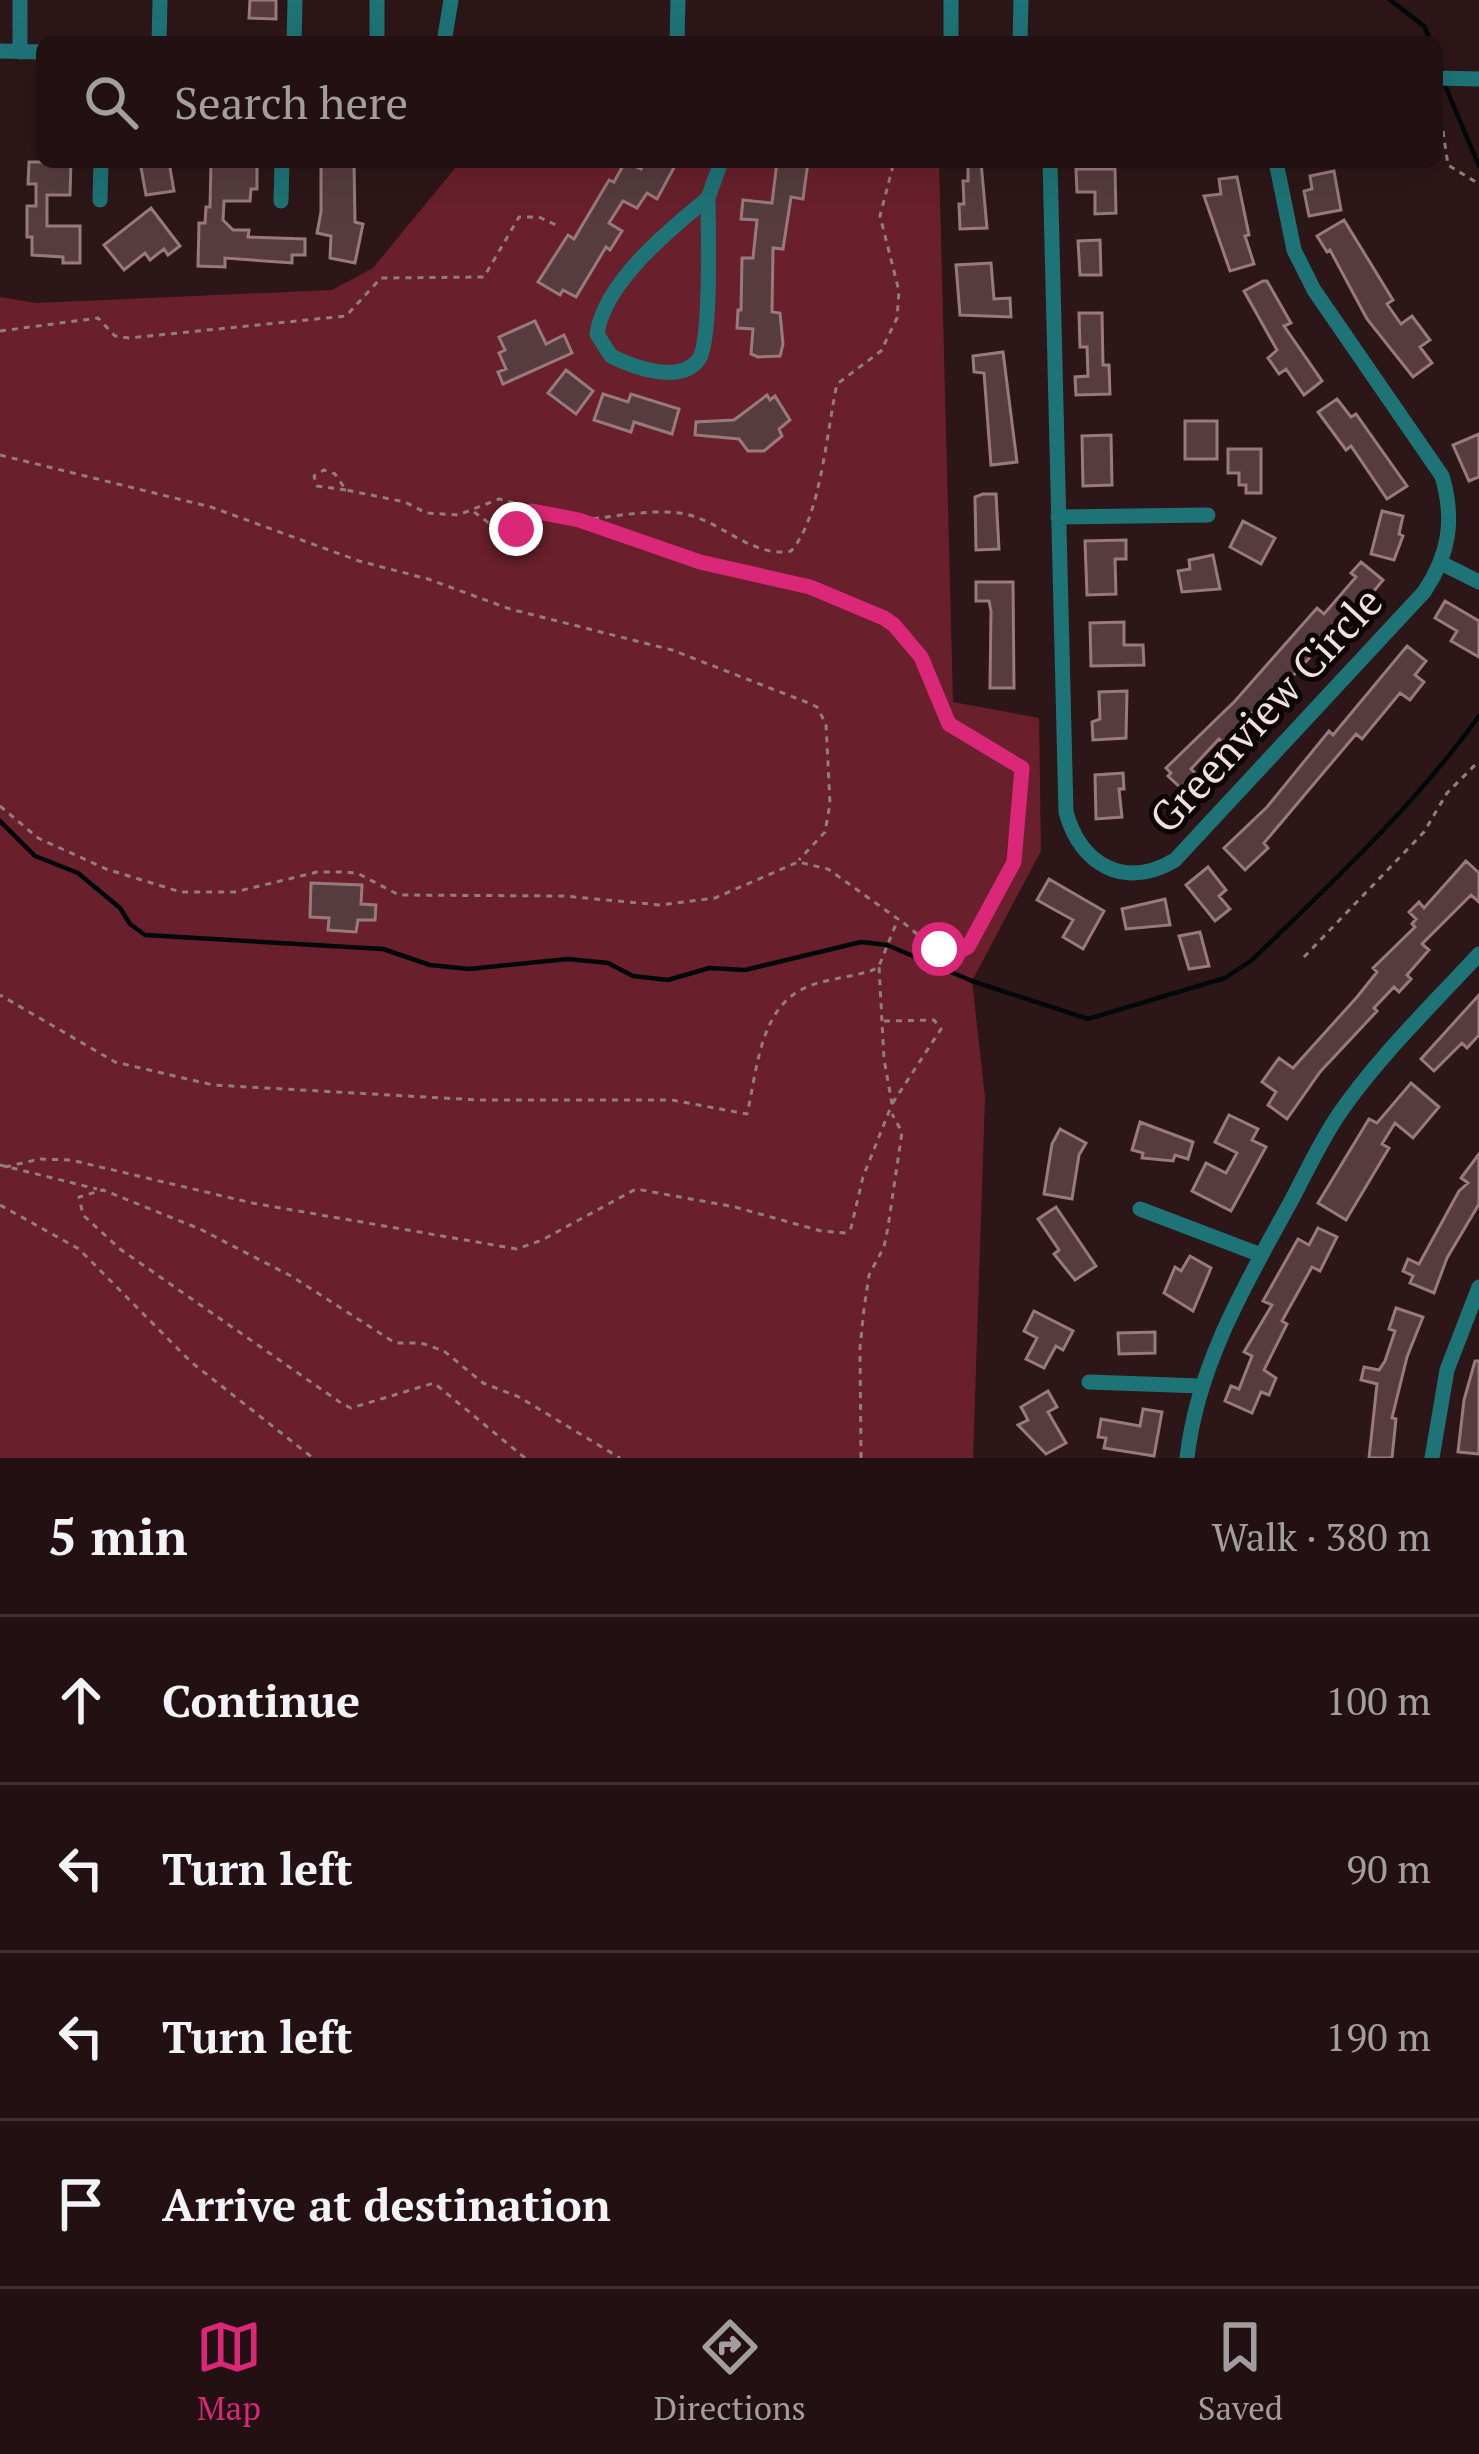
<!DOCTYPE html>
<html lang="en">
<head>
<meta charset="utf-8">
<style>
  body { margin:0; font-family:"PT Serif",serif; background:#2e1e20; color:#f1f3f6 }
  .stop { position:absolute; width:36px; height:36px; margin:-27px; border:9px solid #db2777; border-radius:50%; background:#fff }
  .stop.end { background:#db2777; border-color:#fff; box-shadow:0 3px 12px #0008 }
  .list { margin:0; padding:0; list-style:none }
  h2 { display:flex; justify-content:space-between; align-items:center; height:156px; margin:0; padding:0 48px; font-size:51px }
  h2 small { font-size:39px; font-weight:400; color:#a29d9f }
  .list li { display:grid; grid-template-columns:78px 1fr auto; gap:36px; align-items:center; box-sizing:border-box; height:168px; padding:0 48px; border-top:3px solid #3f3032 }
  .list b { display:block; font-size:45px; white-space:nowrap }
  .list em { font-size:39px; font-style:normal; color:#a29d9f }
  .icon { flex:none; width:66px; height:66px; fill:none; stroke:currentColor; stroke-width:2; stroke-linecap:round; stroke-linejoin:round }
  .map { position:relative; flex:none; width:1479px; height:1458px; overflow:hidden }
  .search { position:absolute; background:#221012; box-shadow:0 12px 48px #0002; left:36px; right:36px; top:36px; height:132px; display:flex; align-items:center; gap:30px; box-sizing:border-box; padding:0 42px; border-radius:18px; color:#a29d9f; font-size:45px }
  .sheet { height:828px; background:#221012 }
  nav { display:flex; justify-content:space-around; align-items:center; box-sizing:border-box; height:168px; border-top:3px solid #3f3032; background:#221012; font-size:33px; color:#a29d9f }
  nav a { display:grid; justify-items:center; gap:6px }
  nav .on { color:#db2777 }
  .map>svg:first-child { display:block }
  .green { fill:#69202c }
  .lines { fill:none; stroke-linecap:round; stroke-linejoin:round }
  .stream { stroke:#00090a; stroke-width:4.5 }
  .building { fill:#563c3e; stroke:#987a7c; stroke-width:3 }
  .path { stroke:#917d7f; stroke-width:3; stroke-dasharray:6 6; stroke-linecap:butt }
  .minor { stroke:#1e7376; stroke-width:15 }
  .route { stroke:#db2777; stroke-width:15 }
  .labels { text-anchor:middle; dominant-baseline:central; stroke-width:10; stroke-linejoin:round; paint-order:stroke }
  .street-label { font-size:42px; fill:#f1e0e1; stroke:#0e0506 }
</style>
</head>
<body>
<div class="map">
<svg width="1479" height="1458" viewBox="0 0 1479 1458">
  <rect width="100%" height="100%" fill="#2d1618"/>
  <path class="green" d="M460,162H939L953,702L1039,718L1041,851L972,981L985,1097L973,1458H0V297L36,303L332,290L373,268Z"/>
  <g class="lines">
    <path class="stream" d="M1390,0L1424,26L1431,42
      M1437,55L1442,72
      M1444,83L1479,166
      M0,821L35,856L78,873L120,908L130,924L145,935L383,949L430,965L469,969L568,959L608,963L633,976L668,980L709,968L745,970L861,942L887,945L972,981L1088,1019L1225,978L1252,960C1331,884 1415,805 1479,716"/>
  </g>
  <path class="building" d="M250,0H276V19L249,18Z
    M29,162H71L70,195H47V226H80V263H63V257L32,255V237H27V206H36V184H28Z
    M140,162H169L174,191L146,195Z
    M211,162H257V189H251L250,201H224L223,220L233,230H249L248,237L305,239V255H292V263L225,258V267L198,266L199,223H205L206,207H210Z
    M321,162H354L355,222L363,224L355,263L330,258L331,236L317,233L321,212Z
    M625,162L641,169L643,162H677L657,199L647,193L637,208L623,201L609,223L622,231L610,250L606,247L576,297L563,290L560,295L538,282L568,235L574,239L609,180L614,182Z
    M777,162H808L803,199L791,197L783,249L773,248L772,312L780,313L783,344L780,356L758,357L751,354L753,329L737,328L738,310H741L742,258H753L757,220L741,219L743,200L772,203Z
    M968,162H981L987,228L960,229L959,204H964L963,181H968Z
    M1076,169H1115L1116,213L1095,214V192H1077Z
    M1334,171L1341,210L1309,216L1304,191L1312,189L1310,176Z
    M1237,177L1249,235L1245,236L1254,264L1230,271L1204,196L1221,194L1219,179Z
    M151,208L180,246L168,255L164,249L150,260L145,253L124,270L104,245Z
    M1344,220L1393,300L1387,304L1401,324L1412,316L1430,340L1420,347L1432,363L1413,377L1367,319L1330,250L1327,252L1317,236Z
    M1100,240L1101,275H1080L1078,241Z
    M991,263L994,299L1010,298L1011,317L960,315L956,265Z
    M1263,281H1267L1291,323L1284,326L1322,381L1304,395L1286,369L1279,374L1268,358L1277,350L1244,291Z
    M1079,313H1102L1103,365H1109L1110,394L1076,395L1075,377L1088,376L1087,347H1080Z
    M535,321L546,344L564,335L572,353L503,384L498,372L506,369L499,353L505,350L499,337Z
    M1003,352L1017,462L991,465L984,373L974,372L973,356Z
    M566,370L593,391L576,414L548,393Z
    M603,394L628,402L631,394L679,409L672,434L634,422L631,432L594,420Z
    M767,395L770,400L775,396L790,420L779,429L782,436L764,451H748L739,439L695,435L696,422L734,420Z
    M1337,399L1351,417L1356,414L1407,486L1387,499L1351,446L1346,450L1318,412Z
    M1185,421H1217V459H1185Z
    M1479,434V477L1469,481L1453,445Z
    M1111,435L1112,485L1083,486L1082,436Z
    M1228,449H1261V493H1246V485H1239V473H1228Z
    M983,494H996L999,549L976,550L975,497Z
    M1382,511L1403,516L1399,534L1403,536L1394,560L1371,554Z
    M1243,521L1275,538L1261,564L1230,547Z
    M1126,540V559H1115L1116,594L1087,595L1085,541Z
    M1213,555L1220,589L1182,592L1178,571L1190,569L1189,560Z
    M1361,562L1383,580L1352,618L1349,615L1265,706L1262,703L1223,743L1219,739L1191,769L1199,777L1185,792L1168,776L1171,773L1166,768L1235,701L1317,608L1324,614L1356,577L1351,573Z
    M976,582H1013L1014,688H990L991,611L989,601H976Z
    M1445,601L1479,621V657L1451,641L1457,631L1435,618Z
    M1124,622V645H1143L1144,665L1091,666L1090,623Z
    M1407,646L1426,661L1415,675L1424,682L1410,700L1400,693L1362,739L1356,734L1264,843L1268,848L1245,870L1224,848L1267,807L1329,731L1333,735Z
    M1127,691L1126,738L1093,740L1092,722L1100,719L1099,692Z
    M1123,773L1124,789H1119L1122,817L1096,819L1095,775Z
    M1466,861L1479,873V902L1471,895L1422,944L1429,950L1407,975L1411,979L1399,992L1394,987L1374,1008L1377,1011L1320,1072L1287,1119L1268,1105L1276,1092L1262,1082L1279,1058L1293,1068L1357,997L1377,972L1373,968L1415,927L1412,924L1416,919L1409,912L1419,902L1424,908Z
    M1208,867L1226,890L1219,896L1230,909L1215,921L1186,885Z
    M1049,879L1104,911L1083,949L1063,937L1073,920L1037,900Z
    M311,883L362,885L361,904L376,905L375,920H358L356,932L328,930L329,918L310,917Z
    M1165,899L1170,925L1126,929L1122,909Z
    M1200,932L1209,966L1189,969L1179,936Z
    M1479,995V1035L1467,1048L1462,1043L1434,1071L1421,1059Z
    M1411,1083L1439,1107L1413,1138L1395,1123L1382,1144L1389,1148L1346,1220L1318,1203L1369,1119L1377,1123Z
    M1229,1115L1258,1129L1252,1140L1266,1147L1231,1211L1192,1191L1206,1163L1226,1173L1237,1153L1215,1142Z
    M1140,1122L1193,1142L1188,1159L1175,1155L1173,1161L1142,1158L1143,1153L1132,1150Z
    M1060,1129L1086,1143L1079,1155L1072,1199L1044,1194L1052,1144Z
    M1479,1154V1204L1447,1258L1434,1293L1410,1283L1413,1276L1403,1271L1408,1259L1419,1264L1459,1191L1468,1183L1461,1178Z
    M1056,1207L1096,1266L1075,1280L1054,1254L1059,1250L1038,1219Z
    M1318,1228L1337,1237L1320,1271L1312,1267L1282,1321L1287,1324L1264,1370L1276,1378L1269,1395L1261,1392L1252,1413L1225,1401L1231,1386L1239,1389L1252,1356L1244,1352L1272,1305L1263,1301L1298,1239L1309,1245Z
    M1190,1256L1211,1268L1193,1311L1164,1293L1175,1267L1181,1271Z
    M1396,1308L1423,1317L1407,1357L1392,1418L1396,1419L1392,1458H1369L1377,1384L1361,1380L1364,1367L1379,1370L1385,1361L1395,1331L1389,1329Z
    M1034,1311L1073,1331L1063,1350L1056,1346L1044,1368L1026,1359L1037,1338L1024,1331Z
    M1155,1332V1353L1119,1354L1118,1333Z
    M1475,1361H1479V1454L1458,1452L1464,1400Z
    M1048,1391L1057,1407L1048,1412L1066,1443L1046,1454L1018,1425L1028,1420L1021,1407Z
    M1143,1409L1162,1412L1154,1456L1104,1448L1106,1438L1098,1437L1101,1419L1140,1426Z"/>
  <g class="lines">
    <path class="path" d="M1443,131L1448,165L1479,184
      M0,331L98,318L115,336L129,338L346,316L381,278L484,277L519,217H539L556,225
      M0,455L211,507L359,561L428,579L510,609L672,650L806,702L817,707L826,724L830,804L825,832L799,860
      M346,490L317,486L314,476L324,470L335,474L346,490L405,502L426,513L458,515L499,499L579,520L700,562L827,592L894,625L931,674L949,724L1022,768L1014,862L967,947C939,959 921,936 900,920
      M474,512L501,532L525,525L532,512
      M581,520C616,517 650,508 685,514C723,522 752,558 791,551C821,518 827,428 837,384L881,351L897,318L899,291L880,216L894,162
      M0,806L38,838L106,869L181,892H235L317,872H340L357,873L399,895L564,896L660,905L715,898L798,862L828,869L898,919L879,966L873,970C853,977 830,978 809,986C759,1006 758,1068 747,1114L672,1100H478L213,1085L115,1062L0,995
      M1304,957L1424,832L1447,793L1479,761
      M884,1021L934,1020L941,1029L892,1104
      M0,1165L97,1189
      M5,1167L40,1159L71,1160L252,1203L517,1249L542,1240L636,1189L735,1207L821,1231L846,1233L851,1228L863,1177L892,1104L884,1059L879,966
      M0,1205L79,1249L191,1362L313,1458
      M525,1458L434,1383L351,1408L341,1403L120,1249L83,1215L79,1197L103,1190L200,1229L291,1276L395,1343H421L444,1351L483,1383L519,1397L620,1458
      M861,1458L860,1348L864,1309L869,1275L884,1247L888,1227L902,1132L892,1114"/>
    <path class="minor" d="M159,42L160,0
      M294,42L295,0
      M377,42V0
      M444,42L451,0
      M677,42L678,0
      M951,42V0
      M1020,42L1021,0
      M0,51L42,52
      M20,52V0
      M1437,78L1479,79
      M1050,162L1066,812C1080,865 1125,890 1175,860L1424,592C1449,555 1455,520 1442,476L1314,290L1294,250L1276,162
      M708,198C708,228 712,339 699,359C681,385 633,367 611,356L597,334C604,283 670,229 708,198Z
      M708,198L721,162
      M100,200L101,162
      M281,201L282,162
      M1058,517L1208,515
      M1443,564L1479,582
      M1140,1209L1261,1255
      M1089,1382L1200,1386
      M1187,1458C1197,1366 1246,1283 1290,1203C1306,1173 1320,1142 1339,1114C1379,1056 1431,1006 1479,954
      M1432,1458L1447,1370L1479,1287"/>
  </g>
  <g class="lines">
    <path class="route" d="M516,529L525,525L532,511L579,520L700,562L810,587L884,618L894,625L921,657L949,724L1022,768L1014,862L968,947L958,952L939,949"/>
  </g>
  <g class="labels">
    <g class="street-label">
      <text transform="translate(1265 709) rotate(-47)">Greenview Circle</text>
    </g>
  </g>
</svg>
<div class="stop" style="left:939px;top:949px"></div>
<div class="stop end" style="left:516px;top:529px"></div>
<div class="search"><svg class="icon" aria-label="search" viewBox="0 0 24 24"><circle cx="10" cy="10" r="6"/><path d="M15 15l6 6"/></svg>Search here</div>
</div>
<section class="sheet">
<h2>5 min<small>Walk · 380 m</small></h2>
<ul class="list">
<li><svg class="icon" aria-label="ahead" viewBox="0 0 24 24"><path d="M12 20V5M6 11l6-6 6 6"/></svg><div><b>Continue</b></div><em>100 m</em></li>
<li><svg class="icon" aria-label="left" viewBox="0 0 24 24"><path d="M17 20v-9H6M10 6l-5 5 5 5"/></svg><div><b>Turn left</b></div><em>90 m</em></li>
<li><svg class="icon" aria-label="left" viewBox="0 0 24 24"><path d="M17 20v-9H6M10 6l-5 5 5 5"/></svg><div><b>Turn left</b></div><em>190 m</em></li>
<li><svg class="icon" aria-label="arrive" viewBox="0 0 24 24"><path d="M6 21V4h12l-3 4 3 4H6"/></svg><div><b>Arrive at destination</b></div></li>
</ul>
</section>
<nav>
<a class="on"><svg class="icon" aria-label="map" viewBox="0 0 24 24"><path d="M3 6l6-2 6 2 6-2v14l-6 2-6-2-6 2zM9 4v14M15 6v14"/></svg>Map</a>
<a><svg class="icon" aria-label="directions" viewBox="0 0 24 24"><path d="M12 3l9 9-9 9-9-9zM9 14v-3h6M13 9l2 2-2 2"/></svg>Directions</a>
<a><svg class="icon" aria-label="saved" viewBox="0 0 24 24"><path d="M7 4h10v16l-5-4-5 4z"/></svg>Saved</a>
</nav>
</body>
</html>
